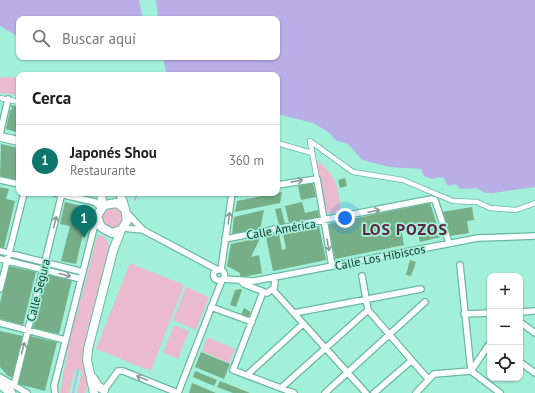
<!DOCTYPE html>
<html lang="es">
<head>
<meta charset="utf-8">
<style>
  body { margin:0; font-family:"PT Sans",sans-serif; background:#f6f6f6; color:#222 }
  .controls { position:absolute; right:12px; bottom:12px; display:grid; overflow:hidden; border-radius:8px; box-shadow:0 1px 3px #0004 }
  .controls button { width:36px; height:36px; display:grid; place-items:center; padding:0; border:0; border-bottom:1px solid #e0e0e0; background:#fff; color:#222; font:20px sans-serif }
  .you { position:absolute; left:345px; top:218px; width:14px; height:14px; margin:-10px; border:3px solid #fff; border-radius:50%; background:#1a73e8; box-shadow:0 0 0 6px #1a73e833 }
  .badge { display:grid; place-items:center; width:26px; height:26px; border-radius:50%; background:#0f766e; color:#fff; font-size:13px; font-weight:700 }
  .pin { position:absolute; translate:-50% -33px; filter:drop-shadow(0 1px 2px #0008) }
  .pin::after { content:''; position:absolute; top:21px; width:14px; height:12px; background:inherit; clip-path:polygon(0 0,100% 0,50% 100%) }
  .list { margin:0; padding:0; list-style:none }
  h2 { display:flex; justify-content:space-between; align-items:center; height:52px; margin:0; padding:0 16px; font-size:17px }
  h2 small { font-size:13px; font-weight:400; color:#767676 }
  .list li { display:grid; grid-template-columns:26px 1fr auto; gap:12px; align-items:center; box-sizing:border-box; height:72px; padding:0 16px; border-top:1px solid #e0e0e0 }
  .list b { display:block; font-size:15px; white-space:nowrap }
  .list p { margin:0; font-size:13px; white-space:nowrap; color:#767676 }
  .list em { font-size:13px; font-style:normal; color:#767676 }
  .icon { flex:none; width:22px; height:22px; fill:none; stroke:currentColor; stroke-width:2; stroke-linecap:round; stroke-linejoin:round }
  .map { position:relative; flex:none; width:535px; height:393px; overflow:hidden }
  .search { position:absolute; background:#fff; box-shadow:0 1px 3px #0004; left:16px; top:16px; width:264px; height:44px; display:flex; align-items:center; gap:10px; box-sizing:border-box; padding:0 14px; border-radius:8px; color:#767676; font-size:15px }
  .panel { position:absolute; background:#fff; box-shadow:0 1px 3px #0004; left:16px; top:72px; width:264px; height:124px; border-radius:8px }
  .map>svg:first-child { display:block }
  .green { fill:#eabbcc }
  .water { fill:#baaee8 }
  .pier { fill:#a2f0d9 }
  .lines { fill:none; stroke-linecap:round; stroke-linejoin:round }
  .stream { stroke:#baaee8; stroke-width:1.5 }
  .building { fill:#75ae87 }
  .pedestrian-casing { stroke:#6bb8a2; stroke-width:6 }
  .minor-casing { stroke:#6bb8a2; stroke-width:8 }
  .secondary-casing { stroke:#6bb8a2; stroke-width:10 }
  .trunk-casing { stroke:#6bb8a2; stroke-width:11 }
  .pedestrian { stroke:#fff; stroke-width:4.5 }
  .minor { stroke:#fff; stroke-width:5.5 }
  .secondary { stroke:#fff; stroke-width:8 }
  .trunk { stroke:#fff; stroke-width:9 }
  .oneway { stroke:#8a9a96 }
  .labels { text-anchor:middle; dominant-baseline:central; stroke-width:3.5; stroke-linejoin:round; paint-order:stroke }
  .street-label { font-size:12px; fill:#14352d; stroke:#a2f0d9 }
  .district-label { font-size:16px; font-weight:bold; letter-spacing:1px; fill:#632240; stroke:#a2f0d9 }
</style>
</head>
<body>
<div class="map">
<svg width="535" height="393" viewBox="0 0 535 393">
  <rect width="100%" height="100%" fill="#a2f0d9"/>
  <path class="green" d="M3,77L19,78V95L0,93V78Z
    M315,159C338,176 337,185 341,211L327,214Z
    M102 218a11 11 0 1 1 22 0a11 11 0 1 1-22 0Z
    M100,235L105,237L109,245C104,281 89,315 84,350C81,365 91,379 85,393H77L82,371L75,369L69,393H60L69,343L97,237Z
    M130,263L184,285L151,371L96,349Z
    M186,287L209,297L196,330L173,320Z
    M174,325L189,331L178,359L163,353Z
    M207,337L235,349L229,363L202,351Z"/>
  <path class="water" d="M0,0H139L143,19H19V37L0,26Z
    M152,0H535V187L493,193H485L477,188L460,189L456,184L448,186L444,178L439,177L432,179L424,176L421,169L390,167L362,160L348,144L335,140L330,133L313,123L277,114V75H177L166,72L163,57H277V19H156Z"/>
  <path class="pier" d="M150,0H156L158,19H153Z"/>
  <g class="lines">
    <path class="stream" d="M135,200L137,193
      M73,393L78,370"/>
  </g>
  <path class="building" d="M11,105L19,107V133L6,129L10,110H12Z
    M1,144L19,148V182L0,177Z
    M345,178L347,186L340,188L338,180Z
    M313,183L316,197L301,200L298,186Z
    M0,187L9,189L6,199L15,201L4,248L0,247Z
    M282,192L280,203L235,212L237,201Z
    M65,202L89,208L76,264L61,261L70,226L60,224Z
    M302,202L305,213L318,210L319,217L289,223L285,206Z
    M430,203L441,237L420,242L416,225L401,229L404,245L335,259L328,224Z
    M472,207L474,220L467,221L469,233L450,236L442,212Z
    M281,208L285,224L279,225L275,209Z
    M264,210L260,229L232,235L234,217Z
    M319,226L326,260L273,271L266,237L279,234L282,250L286,249L283,233Z
    M260,238L251,257L259,255L262,273L240,278V273L227,266L231,244Z
    M410,260L416,262L411,276L406,275Z
    M9,266L36,272L23,325L0,319V303Z
    M46,273L72,280L59,334L33,328Z
    M240,289L242,290L236,307L230,305L235,290Z
    M244,308L251,312L248,318L241,315Z
    M0,331L23,336L14,378L8,376L0,367Z
    M30,336L57,342L45,391L18,384Z
    M201,352L230,364L224,379L195,367Z
    M195,371L217,380L214,386L193,377Z
    M220,381L250,393H233L217,387Z
    M192,383L216,393H189Z"/>
  <g class="lines">
    <defs>
      <path id="pedestrian" d="M0,98L19,102
        M310,141L353,172L403,180L453,201L477,202L490,208L516,210L535,203
        M310,141L317,179
        M277,143L312,153"/>
      <path id="minor" d="M0,134L8,99
        M0,180L19,184
        M277,185L317,179L332,266
        M55,193L95,202L101,208
        M127,213L143,230L218,270
        M123,228L143,230
        M225,239L431,199L435,200L449,243
        M0,251L83,272
        M0,259L81,279
        M460,265L471,371
        M213.5 275a5.5 5.5 0 1 1 11 0a5.5 5.5 0 1 1-11 0Z
        M221,270L232,193H235
        M362,276L368,310L428,379
        M223,279L254,281L478,238L535,236
        M241,281L244,284L267,293L274,288L275,282L273,277
        M0,289L24,193
        M273,290L366,393
        M263,292L233,370L294,393
        M211,307L252,322
        M520,312L535,311
        M294,313L421,289
        M464,314L490,313
        M520,322L535,333
        M0,323L65,340
        M520,362L535,373
        M471,371L490,343
        M247,375L303,324
        M0,377L27,393
        M14,386L62,193
        M281,388L368,310
        M104,390L118,371H123L178,393
        M55,393L54,386L97,216
        M178,393L222,280
        M325,393L425,302
        M374,393L411,361
        M416,393L434,374L471,371L500,393"/>
      <path id="secondary" d="M0,137L19,141
        M120,193L125,209
        M101,208L102,193
        M93,378L98,386L104,390
        M94,393L87,360L88,349L113,251L121,230L127,221L125,209L117,203L104,205L97,216L101,227L112,233L121,230"/>
      <path id="trunk" d="M0,383L11,393"/>
    </defs>
    <use href="#pedestrian" class="pedestrian-casing"/>
    <use href="#minor" class="minor-casing"/>
    <use href="#secondary" class="secondary-casing"/>
    <use href="#trunk" class="trunk-casing"/>
    <use href="#pedestrian" class="pedestrian"/>
    <use href="#minor" class="minor"/>
    <use href="#secondary" class="secondary"/>
    <use href="#trunk" class="trunk"/>
  </g>
  <defs><path id="oneway-shaft" d="M-6 0H5M1.5-3L5.5 0L1.5 3" fill="none" stroke-width="1.6" stroke-linecap="round" stroke-linejoin="round"/></defs>
  <g class="oneway">
    <use href="#oneway-shaft" transform="translate(297 181) rotate(-11)"/>
    <use href="#oneway-shaft" transform="translate(374 211) rotate(-12)"/>
    <use href="#oneway-shaft" transform="translate(229 218) rotate(-82)"/>
    <use href="#oneway-shaft" transform="translate(55 222) rotate(-76)"/>
    <use href="#oneway-shaft" transform="translate(328 245) rotate(80)"/>
    <use href="#oneway-shaft" transform="translate(65 275) rotate(14)"/>
    <use href="#oneway-shaft" transform="translate(23 348) rotate(-76)"/>
    <use href="#oneway-shaft" transform="translate(142 378) rotate(-158)"/>
  </g>
  <g class="labels">
    <g class="street-label">
      <text transform="translate(281 229) rotate(-10)">Calle América</text>
      <text transform="translate(380 257) rotate(-11)">Calle Los Hibiscos</text>
      <text transform="translate(38 290) rotate(-76)">Calle Segura</text>
    </g>
    <g class="district-label">
      <text x="405" y="229">LOS POZOS</text>
    </g>
  </g>
</svg>
<div class="controls">
<button>+</button>
<button>−</button>
<button><svg class="icon" aria-label="locate" viewBox="0 0 24 24"><circle cx="12" cy="12" r="6"/><path d="M12 2v4M12 18v4M2 12h4M18 12h4"/></svg></button>
</div>
<div class="you"></div>
<div class="pin badge" style="left:84px;top:238px">1</div>
<div class="search"><svg class="icon" aria-label="search" viewBox="0 0 24 24"><circle cx="10" cy="10" r="6"/><path d="M15 15l6 6"/></svg>Buscar aquí</div>
<section class="panel">
<h2>Cerca<small></small></h2>
<ul class="list">
<li><span class="badge">1</span><div><b>Japonés Shou</b><p>Restaurante</p></div><em>360 m</em></li>
</ul>
</section>
</div>
</body>
</html>
